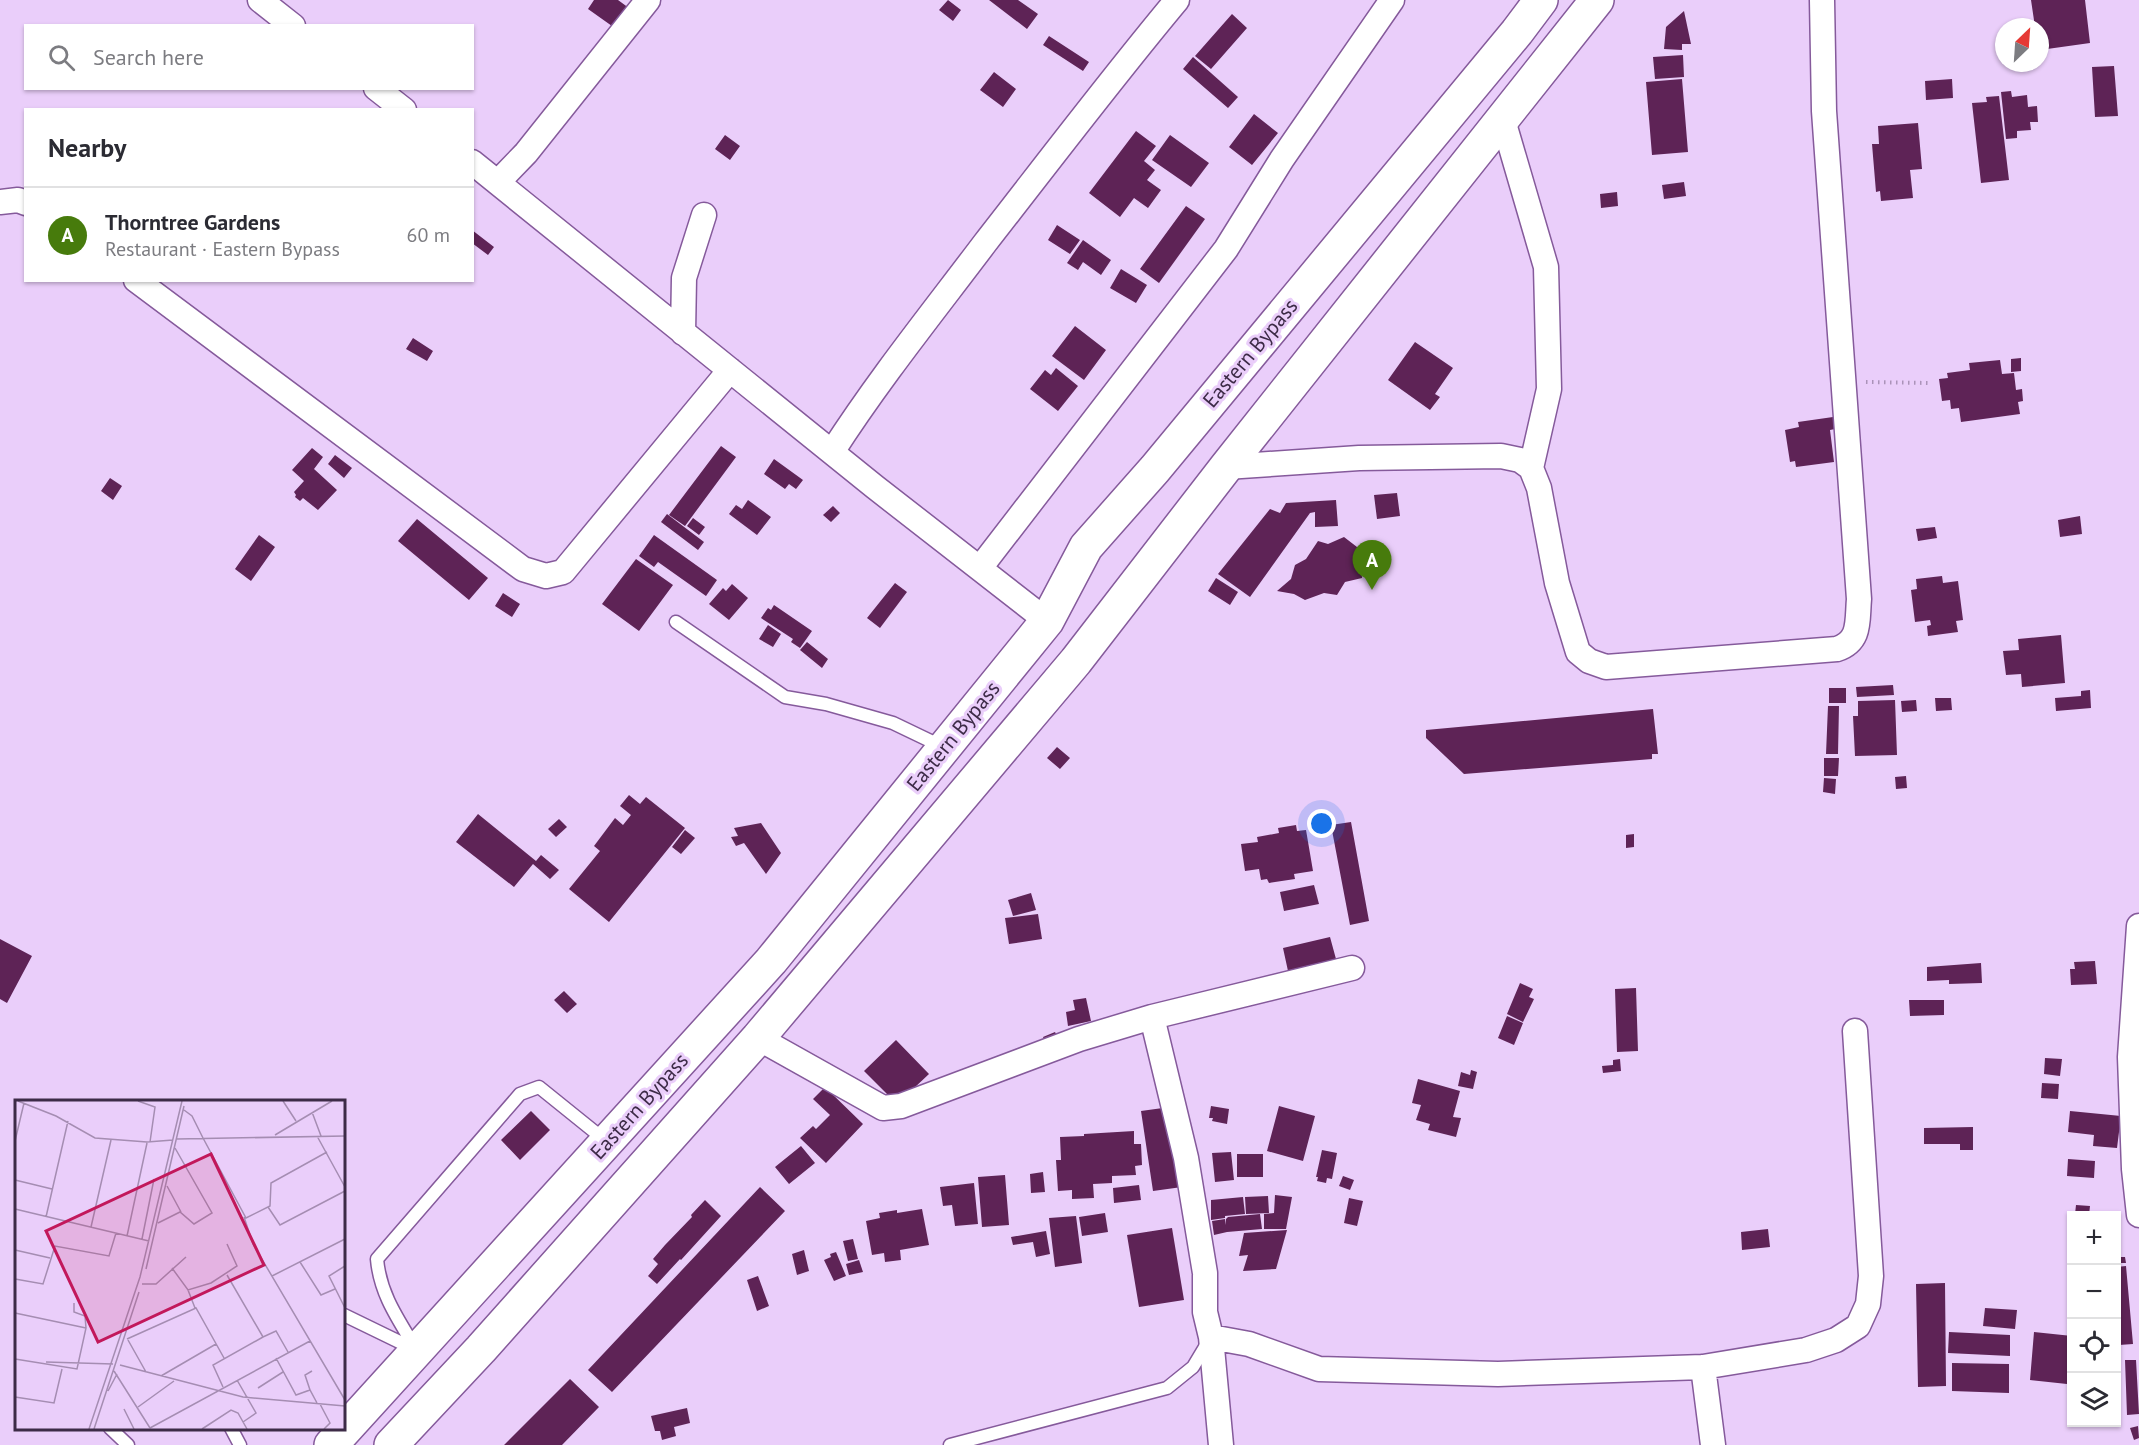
<!DOCTYPE html>
<html lang="en">
<head>
<meta charset="utf-8">
<style>
  body { margin:0; font-family:"PT Sans",sans-serif; background:#f7f7f7; color:#2b2b33 }
  .controls { position:absolute; right:18px; bottom:18px; display:grid; overflow:hidden; border-radius:0px; box-shadow:0 2px 4px #0004 }
  .controls button { width:54px; height:54px; display:grid; place-items:center; padding:0; border:0; border-bottom:2px solid #e1e1e2; background:#fff; color:#2b2b33; font:30px sans-serif }
  .compass { position:absolute; left:1995px; top:18px; width:54px; height:54px; border-radius:50%; background:#fff; box-shadow:0 2px 4px #0004; rotate:25deg }
  .you { position:absolute; left:1322px; top:824px; width:21px; height:21px; margin:-15px; border:4px solid #fff; border-radius:50%; background:#1a73e8; box-shadow:0 0 0 9px #1a73e833 }
  .badge { display:grid; place-items:center; width:39px; height:39px; border-radius:50%; background:#477b0c; color:#fff; font-size:20px; font-weight:700 }
  .pin { position:absolute; translate:-50% -50px; filter:drop-shadow(0 2px 3px #0008) }
  .pin::after { content:''; position:absolute; top:32px; width:21px; height:18px; background:inherit; clip-path:polygon(0 0,100% 0,50% 100%) }
  .list { margin:0; padding:0; list-style:none }
  h2 { display:flex; justify-content:space-between; align-items:center; height:78px; margin:0; padding:0 24px; font-size:26px }
  h2 small { font-size:20px; font-weight:400; color:#7c7c81 }
  .list li { display:grid; grid-template-columns:39px 1fr auto; gap:18px; align-items:center; box-sizing:border-box; height:96px; padding:0 24px; border-top:2px solid #e1e1e2 }
  .list b { display:block; font-size:22px; white-space:nowrap }
  .list p { margin:0; font-size:20px; white-space:nowrap; color:#7c7c81 }
  .list em { font-size:20px; font-style:normal; color:#7c7c81 }
  .icon { flex:none; width:33px; height:33px; fill:none; stroke:currentColor; stroke-width:2; stroke-linecap:round; stroke-linejoin:round }
  .map { position:relative; flex:none; width:2139px; height:1445px; overflow:hidden }
  .search { position:absolute; background:#fff; box-shadow:0 2px 4px #0004; left:24px; top:24px; width:450px; height:66px; display:flex; align-items:center; gap:15px; box-sizing:border-box; padding:0 21px; border-radius:0px; color:#7c7c81; font-size:22px }
  .panel { position:absolute; background:#fff; box-shadow:0 2px 4px #0004; left:24px; top:108px; width:450px; height:174px; border-radius:0px }
  .map>svg:first-child { display:block }
  .building { fill:#5e2356 }
  .lines { fill:none; stroke-linecap:round; stroke-linejoin:round }
  .lane-casing { stroke:#855a9b; stroke-width:15 }
  .street-casing { stroke:#855a9b; stroke-width:27 }
  .primary-casing { stroke:#855a9b; stroke-width:36 }
  .path { stroke:#ab93b9; stroke-width:4; stroke-dasharray:1.5 4.5; stroke-linecap:butt }
  .lane { stroke:#fff; stroke-width:12 }
  .street { stroke:#fff; stroke-width:24 }
  .primary { stroke:#fff; stroke-width:33 }
  .labels { text-anchor:middle; dominant-baseline:central; stroke-width:6; stroke-linejoin:round; paint-order:stroke }
  .street-label { font-size:21px; fill:#3d2b47; stroke:#eacefa }
  .inset-road { fill:none; stroke:#a58db2; stroke-width:1.5 }
  .view { fill:#c2185b; fill-opacity:0.15; stroke:#c2185b; stroke-width:3 }
  .inset-edge { fill:none; stroke:#3d2b47; stroke-width:3 }
</style>
</head>
<body>
<div class="map">
<svg width="2139" height="1445" viewBox="0 0 2139 1445">
  <rect width="100%" height="100%" fill="#eacefa"/>
  <path class="building" d="M594,0H618L633,11L619,31L588,9Z
    M948,0L961,10L953,21L939,10Z
    M989,0H1018L1038,14L1027,29Z
    M2031,0H2085L2090,43L2040,50V27H2035Z
    M1684,11L1691,44H1682V50L1664,49L1666,27Z
    M1232,14L1247,28L1211,69L1195,56Z
    M1049,36L1089,62L1083,71L1043,45Z
    M1683,55L1684,77L1655,79L1653,57Z
    M1193,57L1238,97L1228,108L1183,69Z
    M2114,66L2118,116L2095,117L2092,67Z
    M994,72L1016,89L1003,107L980,90Z
    M1682,79L1688,152L1652,155L1646,82Z
    M1952,79L1953,98L1926,100L1925,81Z
    M2011,91L2012,97L2027,95L2028,107L2037,106L2038,122H2030L2031,130L2017,131V138L2006,139L2001,92Z
    M1999,96L2009,180L1981,183L1972,103L1987,102L1986,97Z
    M1254,114L1278,133L1252,165L1229,147Z
    M1918,123L1922,169L1910,170L1913,198L1881,201L1880,191L1876,192L1872,144H1879L1878,126Z
    M1136,131L1156,146L1144,161L1155,170L1147,180L1161,190L1148,208L1134,198L1120,217L1089,193Z
    M725,135L740,146L730,160L715,149Z
    M1170,135L1209,163L1191,187L1152,160Z
    M1684,182L1686,196L1664,199L1662,185Z
    M1617,192L1618,206L1601,208L1600,194Z
    M1186,206L1205,219L1159,283L1140,269Z
    M1057,225L1080,240L1070,254L1048,240Z
    M472,230L494,247L488,255L472,243Z
    M1083,240L1111,260L1101,275L1083,262L1078,270L1067,263Z
    M1121,269L1147,285L1136,303L1110,288Z
    M1075,326L1106,350L1084,380L1052,356Z
    M413,338L433,351L427,361L406,349Z
    M1415,342L1453,368L1435,394L1440,397L1430,410L1388,380Z
    M2021,358V371L2011,372V359Z
    M2000,360L2002,374L2014,373L2016,390L2022,389L2023,401L2018,402L2020,414L1961,422L1959,408L1951,409L1950,400L1942,401L1939,379L1948,378L1947,373L1970,370L1969,363Z
    M1056,368L1078,386L1058,411L1030,389L1045,370L1051,375Z
    M1833,417L1835,429L1830,430L1834,462L1796,467L1795,461L1790,462L1785,430L1799,427L1798,422Z
    M721,446L736,457L685,526L669,515Z
    M312,448L323,457L314,469L337,490L318,510L303,498L300,501L295,497L296,495L294,492L304,481L292,470Z
    M335,455L352,468L344,478L328,464Z
    M774,459L803,480L796,489L789,484L785,489L764,474Z
    M110,478L122,486L113,500L101,491Z
    M1397,493L1400,516L1377,519L1374,495Z
    M748,500L771,517L757,535L729,514L736,505L742,509Z
    M1336,500L1338,526L1315,527V512L1310,513L1250,597L1218,574L1270,509L1280,513L1286,503Z
    M833,506L840,513L831,522L823,515Z
    M667,514L704,542L698,550L661,522Z
    M2080,516L2082,534L2060,537L2058,520Z
    M693,518L705,527L699,535L687,526Z
    M417,519L488,578L469,600L398,541Z
    M1935,527L1937,538L1918,541L1916,529Z
    M259,535L275,547L251,581L235,569Z
    M654,535L717,580L706,596L658,562L654,567L639,556Z
    M1344,537L1357,547L1373,546L1361,563L1362,578L1345,582L1337,595L1324,593L1305,600L1294,594L1277,591L1291,579L1295,565L1306,559L1318,541L1328,544Z
    M636,559L673,585L639,631L602,604Z
    M1942,576L1943,583L1958,581L1963,620L1956,621L1958,632L1928,636L1927,626L1931,625L1930,620L1915,622L1911,590L1917,589L1916,579Z
    M1216,578L1238,592L1230,605L1208,591Z
    M895,583L907,592L880,628L867,618Z
    M732,584L748,598L729,620L709,604L723,588L726,591Z
    M503,593L520,604L512,617L495,606Z
    M774,605L812,631L800,648L791,642L793,639L761,618L768,608L771,610Z
    M768,625L781,634L773,647L759,639Z
    M2061,635L2065,683L2022,687L2021,674L2006,675L2003,651L2019,650L2018,639Z
    M807,642L828,659L822,668L800,650Z
    M1893,685L1894,695L1857,697L1856,687Z
    M1829,688H1846V703H1829Z
    M2090,690L2091,708L2056,711L2055,698L2081,696V691Z
    M1935,698H1951L1952,710L1936,711Z
    M1895,700L1897,755L1855,756L1853,716H1858V701Z
    M1916,700L1917,711L1902,712L1901,701Z
    M1828,706H1839L1838,754H1826Z
    M1653,709L1658,754H1652V759L1464,774L1426,738V730Z
    M1057,747L1070,758L1060,769L1047,758Z
    M1824,758H1839L1838,776H1824Z
    M1906,776L1907,788L1896,789L1895,777Z
    M1824,778L1836,779L1835,794L1823,792Z
    M629,795L640,804L646,797L685,828L609,922L569,889L600,851L594,846L615,818L623,825L631,815L620,806Z
    M478,814L536,861L541,855L559,870L550,879L533,864L514,887L456,842Z
    M559,819L567,827L556,837L548,829Z
    M1351,822L1369,921L1350,925L1331,825Z
    M761,823L781,853L766,874L744,843L736,846L731,837L738,836L734,828Z
    M1296,825L1297,831L1306,830L1313,871L1294,874L1295,879L1269,883L1267,879L1261,880L1259,869L1245,871L1241,844L1258,842L1257,837L1279,833L1278,828Z
    M685,830L695,838L681,854L672,847Z
    M1634,834V847L1626,848V835Z
    M1314,885L1319,904L1284,911L1280,892Z
    M1031,893L1036,910L1013,916L1008,900Z
    M1038,914L1042,939L1009,944L1005,918Z
    M1330,937L1336,959L1288,971L1283,948Z
    M0,939L32,956L7,1003L0,999Z
    M2095,961L2097,984L2071,985L2070,969H2075L2074,962Z
    M1981,963L1982,983L1949,984V980L1927,981V967Z
    M1520,983L1533,989L1529,997L1534,999L1523,1022L1507,1014Z
    M1636,988L1638,1051L1617,1052L1615,989Z
    M564,991L577,1004L567,1013L554,1000Z
    M1086,998L1091,1021L1068,1026L1066,1012L1075,1010L1073,1000Z
    M1909,1000H1944V1015L1910,1016Z
    M1507,1016L1523,1023L1514,1045L1498,1038Z
    M1055,1032L1060,1042L1047,1047L1043,1037Z
    M896,1040L929,1074L897,1104L864,1071Z
    M2045,1058L2062,1059L2060,1076L2044,1074Z
    M1620,1059L1621,1071L1603,1073L1602,1066L1613,1065V1060Z
    M1471,1070L1477,1072L1473,1089L1458,1086L1461,1072L1470,1075Z
    M1418,1079L1460,1091L1453,1117L1461,1118L1456,1137L1428,1130L1430,1124L1416,1120L1421,1105L1412,1103Z
    M2042,1083L2059,1084L2058,1099L2041,1098Z
    M825,1087L863,1124L826,1163L800,1138L813,1126L816,1129L830,1115L813,1099Z
    M1211,1106L1229,1109L1227,1124L1212,1121L1213,1118H1209Z
    M1279,1106L1315,1116L1303,1161L1267,1151Z
    M1170,1107L1182,1187L1153,1191L1141,1111Z
    M531,1111L550,1130L520,1160L501,1140Z
    M2070,1111L2121,1116L2117,1148L2093,1146L2094,1135L2068,1132Z
    M1973,1127V1150H1960V1144H1924V1128Z
    M1134,1131V1144H1141L1142,1165L1135,1166L1136,1175L1112,1176V1183L1093,1184L1094,1198L1072,1199V1190L1058,1191L1056,1160H1061L1060,1137L1084,1136V1134Z
    M801,1146L815,1163L789,1184L775,1167Z
    M1322,1150L1337,1153L1332,1179L1327,1178L1326,1183L1317,1181L1318,1177H1316Z
    M1231,1152L1234,1180L1215,1182L1212,1153Z
    M1237,1154H1263V1177H1237Z
    M2068,1159L2095,1161L2094,1178L2067,1176Z
    M1043,1172L1045,1192L1031,1193L1030,1174Z
    M1005,1175L1009,1225L982,1227L978,1177Z
    M1343,1176L1354,1180L1350,1190L1339,1186Z
    M974,1183L978,1224L955,1226L952,1205L943,1206L940,1187Z
    M1139,1185L1141,1200L1114,1203L1113,1188Z
    M760,1187L785,1211L612,1392L588,1370Z
    M1275,1195L1292,1197L1286,1229H1264V1214L1274,1213Z
    M1268,1196L1269,1213L1246,1214L1245,1197Z
    M1243,1197L1245,1214L1225,1216V1218L1211,1220V1200Z
    M1349,1198L1363,1201L1357,1226L1344,1223Z
    M705,1200L721,1216L681,1260L665,1245L692,1217L691,1215Z
    M2076,1205L2090,1206L2089,1215L2075,1214Z
    M922,1209L929,1245L900,1250L901,1260L885,1262L884,1253L872,1255L866,1221L880,1218L879,1213L897,1210V1213Z
    M1105,1213L1108,1232L1082,1236L1079,1217Z
    M1260,1214L1262,1229L1227,1232L1214,1235L1212,1221L1225,1219L1226,1225V1219L1228,1217Z
    M1076,1216L1082,1263L1055,1267L1049,1218Z
    M1172,1228L1184,1300L1139,1307L1127,1235Z
    M1768,1229L1770,1247L1742,1250L1741,1232Z
    M1287,1230L1276,1269L1243,1271L1248,1255L1239,1256L1244,1233Z
    M1046,1231L1050,1254L1036,1257L1033,1242L1013,1245L1011,1237Z
    M853,1239L858,1259L848,1261L843,1241Z
    M665,1245L680,1259L657,1284L648,1276L658,1264L653,1259Z
    M804,1250L809,1271L797,1275L792,1254Z
    M836,1252L846,1276L834,1281L824,1260L831,1257L830,1254Z
    M2116,1257H2125L2126,1263H2116Z
    M859,1260L863,1272L849,1275L846,1264Z
    M2126,1266L2133,1344L2119,1345L2116,1330V1267Z
    M758,1276L769,1306L757,1311L747,1280Z
    M1945,1283L1946,1386L1918,1387L1916,1284Z
    M1985,1308L2017,1310L2015,1329L1983,1326Z
    M1949,1332L2010,1335V1356L1948,1353Z
    M2034,1332L2072,1336L2067,1384L2030,1380Z
    M2125,1360H2136L2139,1414L2127,1415Z
    M1952,1363L2009,1364V1393L1952,1391Z
    M570,1379L599,1407L562,1445H504Z
    M687,1408L690,1423L674,1427L676,1436L662,1440L660,1431H655L651,1416Z
    M2138,1426L2139,1438L2134,1440L2130,1428Z"/>
  <g class="lines">
    <defs>
      <path id="lane" d="M676,622L785,697L826,704L893,723L943,747
        M344,1315L416,1350
        M416,1349C398,1319 380,1294 377,1259L520,1094L539,1087L606,1141
        M110,1428L128,1445
        M231,1428L240,1445
        M950,1445L1167,1388L1193,1367L1208,1342"/>
      <path id="street" d="M260,0L293,26
        M376,88L404,110
        M1503,120L1546,267L1549,389L1531,468
        M472,162L875,487L1047,621
        M498,182L526,153L648,0
        M0,202L18,200L26,203
        M136,280L523,569L546,576L563,572L730,370
        M683,333L684,278L704,215
        M832,452C879,379 933,312 985,243C1049,161 1111,79 1177,0
        M1226,467L1359,458L1501,456L1520,460L1531,468L1539,488L1557,583L1578,652L1589,661L1606,667L1837,649C1861,641 1857,621 1859,599L1824,111L1822,0
        M980,568L1226,249L1282,159L1392,0
        M2139,926L2130,1057L2134,1169L2139,1215
        M1152,1017L1186,1158L1205,1273V1312L1211,1337L1249,1344L1319,1369L1498,1374L1703,1367L1806,1350L1836,1340L1858,1326L1868,1304L1871,1276L1855,1031
        M758,1038L883,1108L901,1106L1079,1039L1152,1017L1352,968
        M1211,1337L1221,1445
        M1703,1367L1713,1445"/>
      <path id="primary" d="M331,1445L771,961L1047,621L1086,547L1155,469L1517,32L1541,0
        M391,1445L481,1349L758,1038L1076,661L1226,467L1597,0"/>
    </defs>
    <use href="#lane" class="lane-casing"/>
    <use href="#street" class="street-casing"/>
    <use href="#primary" class="primary-casing"/>
    <path class="path" d="M1866,382L1928,383"/>
    <use href="#lane" class="lane"/>
    <use href="#street" class="street"/>
    <use href="#primary" class="primary"/>
  </g>
  <g class="labels">
    <g class="street-label">
      <text transform="translate(1250 353) rotate(-50)">Eastern Bypass</text>
      <text transform="translate(953 736) rotate(-51)">Eastern Bypass</text>
      <text transform="translate(639 1106) rotate(-48)">Eastern Bypass</text>
    </g>
  </g>
  <g transform="translate(15 1100)">
    <rect width="330" height="330" fill="#eacefa"/>
    <path class="inset-road" d="M3,1L41,16L80,38L132,42L158,40M123,1L140,7L135,42M268,1L281,21M169,10L177,16L188,38M297,12L306,36M260,35L317,1M302,36L330,87M188,38L231,118L255,106L256,83L312,52M162,39L330,36M0,41L9,3M0,80L37,89M152,86L166,112M253,107L265,125L330,91M0,109L134,141M31,117L53,21M229,117L238,144L330,300M143,123L165,112L179,124L197,113L160,48M76,127L96,40M112,136L132,43M127,139L139,79M0,150L35,158M285,162L306,195L320,189M330,166L314,176L330,208M157,168L173,190L196,183L222,166L212,144M131,169L169,6M212,175L248,237L261,231L273,252M257,176L330,139M0,179L28,184L40,146L94,156L101,133M127,184H141L171,157M173,190L180,208M0,213L71,228M112,239L181,208L209,258M113,240L131,272M261,258L281,295L295,290L302,303M0,259L62,269L71,228L70,216L59,212V203M31,262L98,264M105,265L228,297L330,306M99,271L135,328M146,276L201,244M222,280L241,313L228,322M208,287L198,265L248,237M243,288L268,272M295,290L290,275L297,271M93,291L102,274M0,297L39,303L47,269M305,304L315,323L309,329M123,307L159,281M109,309L119,329M135,328L295,241M74,329L125,177L167,1M79,329L124,192M187,329L216,310L223,313L232,329"/>
    <path class="view" d="M196,54L249,165L83,242L31,131Z"/>
    <rect width="330" height="330" class="inset-edge"/>
  </g>
</svg>
<div class="controls">
<button>+</button>
<button>−</button>
<button><svg class="icon" aria-label="locate" viewBox="0 0 24 24"><circle cx="12" cy="12" r="6"/><path d="M12 2v4M12 18v4M2 12h4M18 12h4"/></svg></button>
<button><svg class="icon" aria-label="layers" viewBox="0 0 24 24"><path d="M12 4l9 5-9 5-9-5zM3 14l9 5 9-5"/></svg></button>
</div>
<svg class="compass" viewBox="-18 -18 36 36"><path d="M0-13l5 13h-10z" fill="#e53935"/><path d="M0 13l5-13h-10z" fill="#7c7c81"/></svg>
<div class="you"></div>
<div class="pin badge" style="left:1372px;top:590px">A</div>
<div class="search"><svg class="icon" aria-label="search" viewBox="0 0 24 24"><circle cx="10" cy="10" r="6"/><path d="M15 15l6 6"/></svg>Search here</div>
<section class="panel">
<h2>Nearby<small></small></h2>
<ul class="list">
<li><span class="badge">A</span><div><b>Thorntree Gardens</b><p>Restaurant · Eastern Bypass</p></div><em>60 m</em></li>
</ul>
</section>
</div>
</body>
</html>
